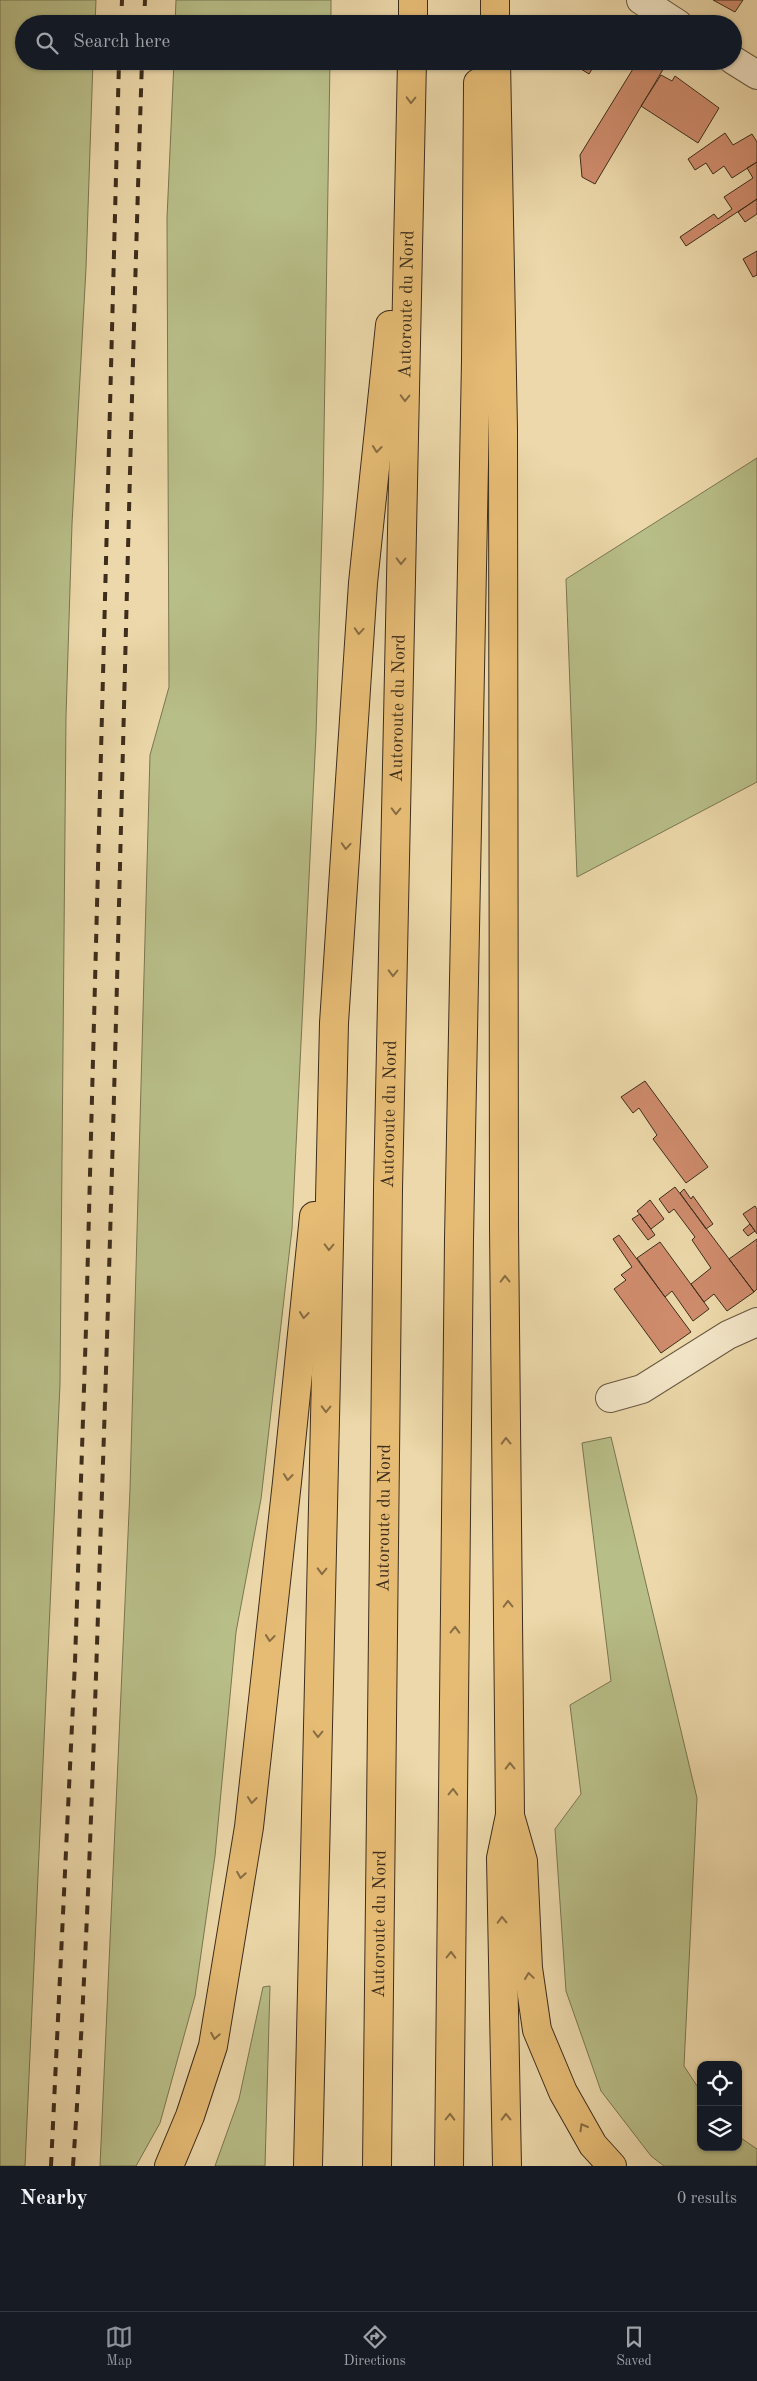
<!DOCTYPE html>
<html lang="en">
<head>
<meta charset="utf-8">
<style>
  body { margin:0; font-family:"Old Standard TT",serif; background:#242831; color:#f1f3f6 }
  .controls { position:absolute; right:15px; bottom:15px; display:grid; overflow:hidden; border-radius:10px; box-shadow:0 1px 4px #0004 }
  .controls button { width:45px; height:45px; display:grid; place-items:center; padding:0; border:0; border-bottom:1px solid #363941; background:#171b24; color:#f1f3f6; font:25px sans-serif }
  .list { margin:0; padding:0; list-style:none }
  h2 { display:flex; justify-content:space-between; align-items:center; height:65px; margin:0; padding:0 20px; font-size:21px }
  h2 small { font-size:16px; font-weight:400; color:#9ea1a6 }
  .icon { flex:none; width:28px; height:28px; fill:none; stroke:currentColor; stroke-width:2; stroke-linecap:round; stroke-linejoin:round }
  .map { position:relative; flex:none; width:757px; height:2166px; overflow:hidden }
  .search { position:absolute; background:#171b24; box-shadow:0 1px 4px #0004; left:15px; right:15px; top:15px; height:55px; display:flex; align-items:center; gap:12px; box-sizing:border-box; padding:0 18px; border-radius:28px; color:#9ea1a6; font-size:19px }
  .sheet { height:145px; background:#171b24 }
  nav { display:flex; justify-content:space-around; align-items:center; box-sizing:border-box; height:70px; border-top:1px solid #363941; background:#171b24; font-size:14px; color:#9ea1a6 }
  nav a { display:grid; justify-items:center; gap:2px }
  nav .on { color:#8c9099 }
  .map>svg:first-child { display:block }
  .green { fill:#b8be88; stroke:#7a7652 }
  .building { fill:#cf8c6d; stroke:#3d2d1c }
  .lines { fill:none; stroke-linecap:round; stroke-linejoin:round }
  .street-casing { stroke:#695840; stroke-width:30 }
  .highway-casing { stroke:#3d2d1c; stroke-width:30 }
  .street { stroke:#f3e6c8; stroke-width:28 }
  .highway { stroke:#e6bc75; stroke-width:28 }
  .rail { stroke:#3d2d1c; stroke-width:4; stroke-dasharray:9 9; stroke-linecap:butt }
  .oneway { stroke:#896d44 }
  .labels { text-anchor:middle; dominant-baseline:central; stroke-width:4.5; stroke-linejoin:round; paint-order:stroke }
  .street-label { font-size:18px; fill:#3d2d1c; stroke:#f3e6c8 }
</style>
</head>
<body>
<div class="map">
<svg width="757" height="2166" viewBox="0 0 757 2166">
  <rect width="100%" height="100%" fill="#ecd8aa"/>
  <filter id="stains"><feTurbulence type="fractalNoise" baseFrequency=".004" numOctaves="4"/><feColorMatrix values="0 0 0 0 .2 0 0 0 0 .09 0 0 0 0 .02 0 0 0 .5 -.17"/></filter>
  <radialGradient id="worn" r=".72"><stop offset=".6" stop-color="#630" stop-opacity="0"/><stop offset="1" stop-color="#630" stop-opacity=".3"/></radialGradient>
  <path class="green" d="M0,0H96L95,24H24V61H93L86,268L72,524L66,716L60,1384L25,2166H0Z
    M176,0H331V24H175Z
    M174,61H330L323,496L316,734L292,1229L261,1499L236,1632L215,1856L195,1996L160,2123L136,2166H100L130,1490L150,755L169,687L167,218Z
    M757,458V782L577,877L566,579Z
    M611,1437L697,1798L684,2066L701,2092V2147H738V2136L757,2149V2166H664L651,2156L601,2091L566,1991L555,1829L581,1794L570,1705L611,1681L582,1443Z
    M270,1986L265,2166H215L239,2099L263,1987Z"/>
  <path class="building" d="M713,0H743L735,12Z
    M575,61H597L589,74L573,64Z
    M633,61H668L595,184L582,177L580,155L636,64Z
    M661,75L672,81L675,76L719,108L698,143L641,106Z
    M725,133L733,145L752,134L757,142V162L732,178L724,166L713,174L706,163L695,170L688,159Z
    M757,162V199L686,246L680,237L714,214L718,219L732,209L724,197L753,178L747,168Z
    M757,199V214L745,222L738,212Z
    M757,251V275L753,277L743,259Z
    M645,1081L708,1167L686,1183L653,1139L657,1135L639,1108L633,1113L621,1097Z
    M675,1187L754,1292L727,1311L714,1294L704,1302L691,1284L711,1268L692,1240L695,1237L674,1209L669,1213L659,1199Z
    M684,1189L691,1199L693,1196L713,1224L706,1229L680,1193Z
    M650,1200L664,1219L651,1229L637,1211Z
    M755,1206L757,1209V1234L743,1214Z
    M640,1214L655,1235L648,1240L632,1219Z
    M750,1224L755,1231L748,1236L743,1230Z
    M619,1235L691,1332L661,1353L614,1289L626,1280L621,1275L632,1267L613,1239Z
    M757,1239V1289L754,1292L729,1259Z
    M660,1242L709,1309L693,1321L672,1291L665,1297L637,1258Z"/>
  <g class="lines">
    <defs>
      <path id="street" d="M641,0L678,24
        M733,60L757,75
        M610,1398L642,1389L728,1335L757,1322"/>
      <g id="highway">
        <path d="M495,0V24"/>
        <path d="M413,24V0"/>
        <path d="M496,61L503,429L504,1228L510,1815L501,1858L507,2166"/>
        <path d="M511,1819L523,1861L528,1968L537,2030L563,2092L593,2145L612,2166"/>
        <path d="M169,2166L190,2116L213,2046L249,1827L287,1482L314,1216"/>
        <path d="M308,2166L334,1023L363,583L390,325"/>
        <path id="s1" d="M377,2166L388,1189L412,61"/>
        <path d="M449,2166L459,1239L476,361L478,83"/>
      </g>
    </defs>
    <use href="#street" class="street-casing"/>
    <use href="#highway" class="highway-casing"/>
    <use href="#street" class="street"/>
    <use href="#highway" class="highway"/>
    <path class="rail" d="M121,24L122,0
      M144,24L145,0
      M51,2166L75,1662L86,1328L119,61
      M73,2166C88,1951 94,1736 101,1521C118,1035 126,548 142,61"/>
  </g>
  <defs><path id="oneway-chevron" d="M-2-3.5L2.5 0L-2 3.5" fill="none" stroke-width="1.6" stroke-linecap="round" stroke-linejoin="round" transform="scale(1.25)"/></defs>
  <g class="oneway">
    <use href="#oneway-chevron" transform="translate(411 100) rotate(91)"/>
    <use href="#oneway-chevron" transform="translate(405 398) rotate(91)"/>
    <use href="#oneway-chevron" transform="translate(377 449) rotate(96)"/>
    <use href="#oneway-chevron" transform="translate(401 561) rotate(91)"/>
    <use href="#oneway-chevron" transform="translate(359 631) rotate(94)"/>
    <use href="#oneway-chevron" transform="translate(396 811) rotate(91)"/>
    <use href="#oneway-chevron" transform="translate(346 846) rotate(94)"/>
    <use href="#oneway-chevron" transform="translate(393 973) rotate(91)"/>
    <use href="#oneway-chevron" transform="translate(329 1247) rotate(91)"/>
    <use href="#oneway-chevron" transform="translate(505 1279) rotate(-91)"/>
    <use href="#oneway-chevron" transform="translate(304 1315) rotate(96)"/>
    <use href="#oneway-chevron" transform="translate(326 1409) rotate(91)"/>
    <use href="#oneway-chevron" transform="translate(506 1441) rotate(-91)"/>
    <use href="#oneway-chevron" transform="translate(288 1477) rotate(96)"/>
    <use href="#oneway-chevron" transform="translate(322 1571) rotate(91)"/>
    <use href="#oneway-chevron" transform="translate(508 1604) rotate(-91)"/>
    <use href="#oneway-chevron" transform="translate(455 1630) rotate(-89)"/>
    <use href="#oneway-chevron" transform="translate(270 1638) rotate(96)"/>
    <use href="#oneway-chevron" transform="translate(318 1734) rotate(91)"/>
    <use href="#oneway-chevron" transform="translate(510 1766) rotate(-91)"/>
    <use href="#oneway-chevron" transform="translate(453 1792) rotate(-89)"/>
    <use href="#oneway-chevron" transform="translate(252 1800) rotate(96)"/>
    <use href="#oneway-chevron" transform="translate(241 1875) rotate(99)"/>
    <use href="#oneway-chevron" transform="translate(502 1920) rotate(-91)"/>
    <use href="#oneway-chevron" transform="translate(451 1955) rotate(-89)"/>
    <use href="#oneway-chevron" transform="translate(529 1976) rotate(-98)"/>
    <use href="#oneway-chevron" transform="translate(215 2036) rotate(100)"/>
    <use href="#oneway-chevron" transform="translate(450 2117) rotate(-89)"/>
    <use href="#oneway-chevron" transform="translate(506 2117) rotate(-91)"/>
    <use href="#oneway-chevron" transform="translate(583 2127) rotate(-120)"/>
  </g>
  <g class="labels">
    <g class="street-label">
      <text stroke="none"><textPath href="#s1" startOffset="1862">Autoroute du Nord</textPath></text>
      <text stroke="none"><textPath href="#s1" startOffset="1458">Autoroute du Nord</textPath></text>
      <text stroke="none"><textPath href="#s1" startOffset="1052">Autoroute du Nord</textPath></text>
      <text stroke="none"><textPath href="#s1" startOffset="648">Autoroute du Nord</textPath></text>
      <text stroke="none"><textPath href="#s1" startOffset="242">Autoroute du Nord</textPath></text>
    </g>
  </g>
  <rect width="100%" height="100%" filter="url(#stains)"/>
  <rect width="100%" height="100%" fill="url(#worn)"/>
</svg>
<div class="controls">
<button><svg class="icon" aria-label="locate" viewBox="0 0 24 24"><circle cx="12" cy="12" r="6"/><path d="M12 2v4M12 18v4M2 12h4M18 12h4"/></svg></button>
<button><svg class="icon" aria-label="layers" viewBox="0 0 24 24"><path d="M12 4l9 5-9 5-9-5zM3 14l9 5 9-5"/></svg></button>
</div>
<div class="search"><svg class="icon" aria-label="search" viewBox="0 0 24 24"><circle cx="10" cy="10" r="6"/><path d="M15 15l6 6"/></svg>Search here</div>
</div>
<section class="sheet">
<h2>Nearby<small>0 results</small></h2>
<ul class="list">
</ul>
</section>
<nav>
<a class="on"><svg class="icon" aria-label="map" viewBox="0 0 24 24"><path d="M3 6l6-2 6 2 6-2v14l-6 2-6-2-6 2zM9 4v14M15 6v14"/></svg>Map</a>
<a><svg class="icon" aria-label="directions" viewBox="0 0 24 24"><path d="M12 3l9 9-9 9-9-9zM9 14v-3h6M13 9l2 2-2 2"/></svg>Directions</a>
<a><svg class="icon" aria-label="saved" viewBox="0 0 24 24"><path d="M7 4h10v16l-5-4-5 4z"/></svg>Saved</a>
</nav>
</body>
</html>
